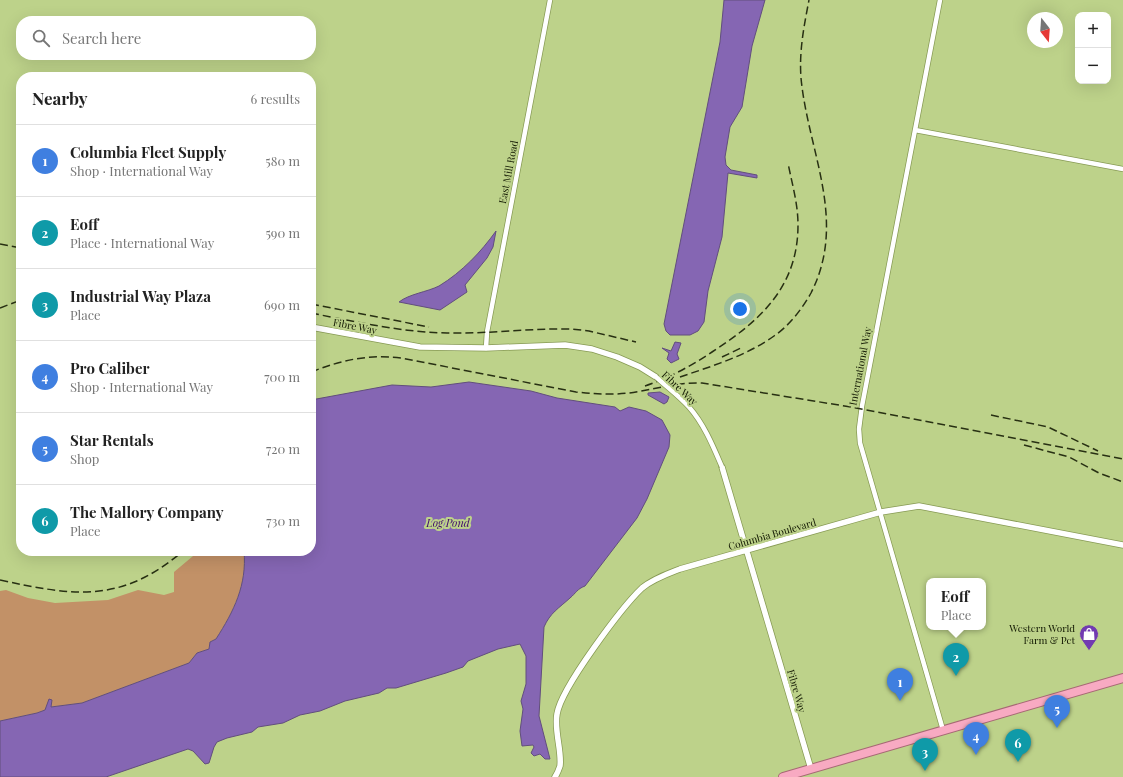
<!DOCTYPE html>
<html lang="en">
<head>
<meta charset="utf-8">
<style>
  body { margin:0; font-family:"Playfair Display",serif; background:#f2f2f2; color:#222 }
  .controls { position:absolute; right:12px; top:12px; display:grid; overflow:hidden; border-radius:8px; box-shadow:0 4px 16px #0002 }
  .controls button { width:36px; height:36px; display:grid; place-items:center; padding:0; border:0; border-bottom:1px solid #e0e0e0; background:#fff; color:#222; font:20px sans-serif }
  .compass { position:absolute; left:1027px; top:12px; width:36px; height:36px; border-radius:50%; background:#fff; box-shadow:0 4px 16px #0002; rotate:163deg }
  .you { position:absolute; left:740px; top:309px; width:14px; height:14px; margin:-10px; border:3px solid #fff; border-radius:50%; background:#1a73e8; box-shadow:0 0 0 6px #1a73e833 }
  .badge { display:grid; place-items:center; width:26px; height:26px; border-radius:50%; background:#d93025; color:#fff; font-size:13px; font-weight:700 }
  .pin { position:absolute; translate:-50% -33px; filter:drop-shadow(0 1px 2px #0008) }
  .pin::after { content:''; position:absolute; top:21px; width:14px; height:12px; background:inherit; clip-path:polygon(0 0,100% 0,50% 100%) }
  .popup { position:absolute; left:926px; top:578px; width:60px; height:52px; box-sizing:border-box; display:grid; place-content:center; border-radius:8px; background:#fff; filter:drop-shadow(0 1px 3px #0005); font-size:13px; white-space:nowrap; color:#767676 }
  .popup b { font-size:15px; color:#222 }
  .popup::after { content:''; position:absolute; left:50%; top:100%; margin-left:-8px; border:8px solid transparent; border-top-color:#fff }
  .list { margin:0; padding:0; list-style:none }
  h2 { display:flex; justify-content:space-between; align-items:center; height:52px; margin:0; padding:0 16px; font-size:17px }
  h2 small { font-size:13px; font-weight:400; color:#767676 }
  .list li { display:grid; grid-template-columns:26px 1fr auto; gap:12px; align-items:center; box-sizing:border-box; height:72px; padding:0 16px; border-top:1px solid #e0e0e0 }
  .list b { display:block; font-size:15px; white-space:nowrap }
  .list p { margin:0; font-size:13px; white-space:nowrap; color:#767676 }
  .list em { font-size:13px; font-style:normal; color:#767676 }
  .icon { flex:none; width:22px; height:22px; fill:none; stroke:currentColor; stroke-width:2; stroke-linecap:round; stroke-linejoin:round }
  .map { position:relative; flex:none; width:1123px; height:777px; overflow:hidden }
  .search { position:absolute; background:#fff; box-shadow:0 4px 16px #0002; left:16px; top:16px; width:300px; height:44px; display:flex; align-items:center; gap:10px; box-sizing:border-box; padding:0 14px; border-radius:16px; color:#767676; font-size:15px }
  .panel { position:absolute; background:#fff; box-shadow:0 4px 16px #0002; left:16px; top:72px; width:300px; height:484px; border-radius:16px }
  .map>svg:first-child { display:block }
  .green { fill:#c29167 }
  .water { fill:#8566b3; stroke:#624e7d }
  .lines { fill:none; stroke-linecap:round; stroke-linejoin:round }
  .minor-casing { stroke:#879a54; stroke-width:6 }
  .tertiary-casing { stroke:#879a54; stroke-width:7 }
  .trunk-casing { stroke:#a66974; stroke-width:10 }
  .minor { stroke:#fff; stroke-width:4.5 }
  .tertiary { stroke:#fff; stroke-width:5.5 }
  .trunk { stroke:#f8aac2; stroke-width:8 }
  .rail { stroke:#283013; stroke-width:1.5; stroke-dasharray:8 4; stroke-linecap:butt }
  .minor-bridge-casing { stroke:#879a54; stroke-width:6; stroke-linecap:butt }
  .minor-bridge { stroke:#fff; stroke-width:4.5 }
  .labels { text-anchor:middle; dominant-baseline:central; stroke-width:4; stroke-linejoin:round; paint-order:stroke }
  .street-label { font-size:10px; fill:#111700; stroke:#bdd28a }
  .poi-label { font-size:10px; fill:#111700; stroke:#bdd28a; text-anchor:end }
  .water-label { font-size:11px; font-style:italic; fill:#3e096c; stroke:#bdd28a }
</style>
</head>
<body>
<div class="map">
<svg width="1123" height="777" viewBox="0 0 1123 777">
  <rect width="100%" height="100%" fill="#bdd28a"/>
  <path class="green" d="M199,551H244C247,585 234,611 216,639L210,642L209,649L197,653L189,663L82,703L51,707L48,703L45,710L37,713L0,721V591L6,590L28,598L55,603L108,600L138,590L164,595L174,592V572Z"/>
  <path class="water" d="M724,0H765L752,46L742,107L730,127L725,157L726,165L731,170L757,175V178L728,173L722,237L708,291L704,322L698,331L690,335H670L666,331L664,324L720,42Z
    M496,231L493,247L487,258L465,285L467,292L440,310L399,302C409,294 427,292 439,286C462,272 481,252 496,231Z
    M675,342L681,343L677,354L679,359L671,363L667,359L669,353L662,348L671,351Z
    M469,382L531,391L557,398L615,407L620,411L629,407L646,411L662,420L670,435L669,447L647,499L637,518L585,586C577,589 576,593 570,598C559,608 550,613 544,627L539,716L550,759H545L540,754L534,756L531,753L534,747L533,745L522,746L520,731L523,709L521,701L526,684V656L520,644L498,649L468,661L463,667L446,673L396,688H387L379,693L345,701L320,711L300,715L283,723L258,727L252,732L227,738L217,742L214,747L209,763L205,764L193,751L188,749L106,777H0V721L37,713L45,710L49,699L52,700L51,707L82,703L189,663L197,653L209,649L210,642L216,639C234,611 247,585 244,551H311V400L392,385L431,387Z
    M660,392L669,397L667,402L664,404L648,395V393Z"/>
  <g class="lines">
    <defs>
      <path id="minor" d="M940,0L862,406L859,429L860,443L943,730
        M915,130L1123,169
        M486,348L487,332L550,0"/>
      <path id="tertiary" d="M311,327L420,347L486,348L565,345L592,349L617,357L640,367L656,377
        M722,467L811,769
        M555,777C557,774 559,769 560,766C562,751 554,731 557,714C561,688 622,607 642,588C653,579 667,574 680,569L881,512L919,506L1123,545"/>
      <path id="trunk" d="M783,777L1123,678"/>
    </defs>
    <use href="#minor" class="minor-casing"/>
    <use href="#tertiary" class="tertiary-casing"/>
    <use href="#trunk" class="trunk-casing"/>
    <use href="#minor" class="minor"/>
    <use href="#tertiary" class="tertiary"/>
    <use href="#trunk" class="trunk"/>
    <path class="rail" d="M0,244L21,248
      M311,304L429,327
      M0,308L21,300
      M311,313C356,322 401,332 447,333C489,334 530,328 572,329L589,331L636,342
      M722,357L743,347
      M311,372C342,360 368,354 401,358L576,392C594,394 611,395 629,393C653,390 677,382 702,383L851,407L1123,459
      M680,377C712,366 746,356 774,336C789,326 802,309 811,293C848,220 808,152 801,78C799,51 804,26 809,0
      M645,386C669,378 691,366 712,352C760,321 798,287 798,225C798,203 792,184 788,163
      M991,415L1048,427L1098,451
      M1024,445L1069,457L1099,473L1123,482
      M0,580C74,596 121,604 183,551"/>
    <defs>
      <path id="minor-bridge" d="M656,377C667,387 679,396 689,407C704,424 713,446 722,467"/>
    </defs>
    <use href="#minor-bridge" class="minor-bridge-casing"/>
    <use href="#minor-bridge" class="minor-bridge"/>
  </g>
  <defs>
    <symbol id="shop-pin" viewBox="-11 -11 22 30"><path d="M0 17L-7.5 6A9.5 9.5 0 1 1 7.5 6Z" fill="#723ab1" stroke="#bdd28a"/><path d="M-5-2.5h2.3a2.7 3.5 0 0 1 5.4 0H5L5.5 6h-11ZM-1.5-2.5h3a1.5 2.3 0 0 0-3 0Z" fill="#fff"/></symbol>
  </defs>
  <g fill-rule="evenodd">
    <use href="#shop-pin" x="1078" y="623" width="22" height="30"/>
  </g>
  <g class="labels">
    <g class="street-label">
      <text transform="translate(508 172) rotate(-79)">East Mill Road</text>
      <text transform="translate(355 326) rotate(11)">Fibre Way</text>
      <text transform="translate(860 366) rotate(-79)">International Way</text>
      <text transform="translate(680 388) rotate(43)">Fibre Way</text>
      <text transform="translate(772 534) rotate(-16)">Columbia Boulevard</text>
      <text transform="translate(797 691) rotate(74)">Fibre Way</text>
    </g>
    <g class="poi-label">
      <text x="1075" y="628">Western World<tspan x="1075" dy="12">Farm &amp; Pet</tspan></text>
    </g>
    <g class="water-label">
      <text x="448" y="522">Log Pond</text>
    </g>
  </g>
</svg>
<div class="controls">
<button>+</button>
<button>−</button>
</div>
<svg class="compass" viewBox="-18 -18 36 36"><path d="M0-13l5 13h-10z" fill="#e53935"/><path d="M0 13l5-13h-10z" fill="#767676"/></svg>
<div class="you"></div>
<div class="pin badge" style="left:900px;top:701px;background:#3f7fe0">1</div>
<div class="pin badge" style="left:956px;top:676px;background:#0f9aa8">2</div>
<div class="popup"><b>Eoff</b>Place</div>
<div class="pin badge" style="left:925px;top:771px;background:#0f9aa8">3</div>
<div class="pin badge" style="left:976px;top:755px;background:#3f7fe0">4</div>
<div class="pin badge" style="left:1057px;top:728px;background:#3f7fe0">5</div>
<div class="pin badge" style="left:1018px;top:762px;background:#0f9aa8">6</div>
<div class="search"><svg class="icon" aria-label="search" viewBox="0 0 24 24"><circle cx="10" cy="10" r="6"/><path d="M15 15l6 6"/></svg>Search here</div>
<section class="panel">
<h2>Nearby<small>6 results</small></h2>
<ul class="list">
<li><span class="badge" style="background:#3f7fe0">1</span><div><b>Columbia Fleet Supply</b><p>Shop · International Way</p></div><em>580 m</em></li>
<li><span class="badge" style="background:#0f9aa8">2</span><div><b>Eoff</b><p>Place · International Way</p></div><em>590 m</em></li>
<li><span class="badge" style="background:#0f9aa8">3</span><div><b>Industrial Way Plaza</b><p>Place</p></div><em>690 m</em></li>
<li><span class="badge" style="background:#3f7fe0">4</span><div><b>Pro Caliber</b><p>Shop · International Way</p></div><em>700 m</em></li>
<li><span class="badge" style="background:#3f7fe0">5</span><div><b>Star Rentals</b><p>Shop</p></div><em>720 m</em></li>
<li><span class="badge" style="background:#0f9aa8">6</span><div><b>The Mallory Company</b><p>Place</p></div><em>730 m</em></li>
</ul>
</section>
</div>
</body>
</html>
